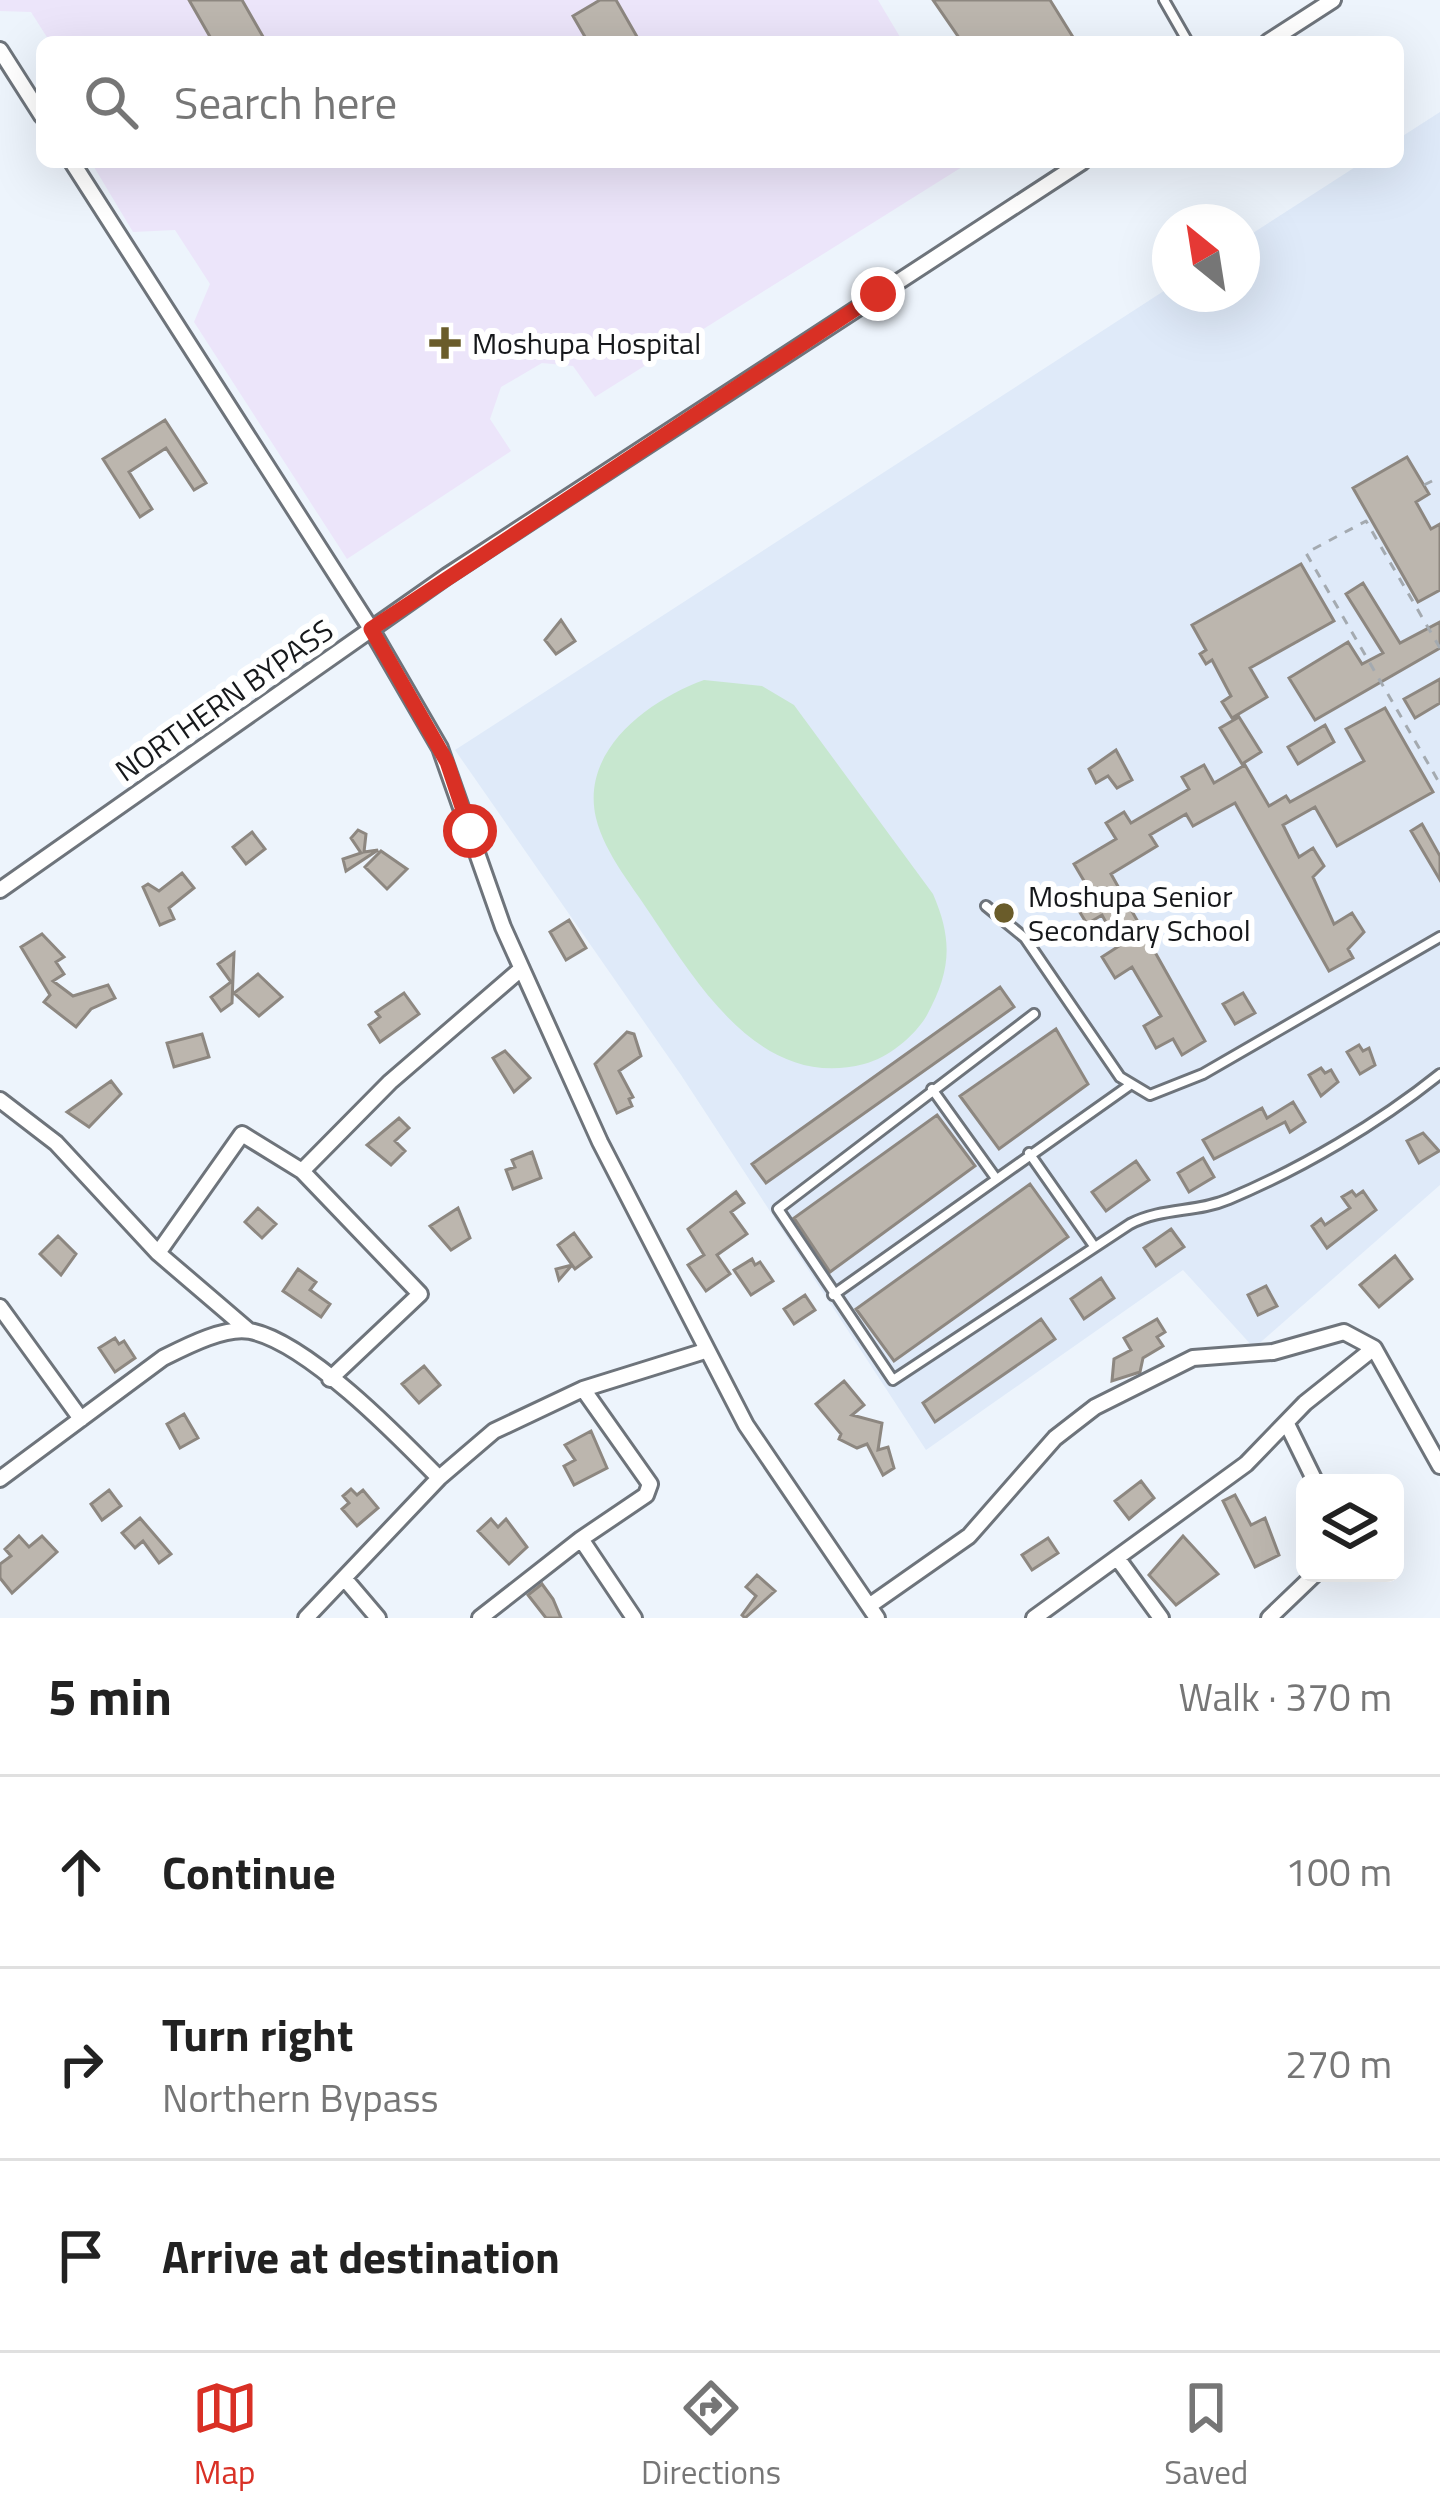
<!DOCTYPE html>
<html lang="en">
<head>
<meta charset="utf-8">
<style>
  body { margin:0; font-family:"Titillium Web",sans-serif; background:#f2f2f2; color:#222 }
  .controls { position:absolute; right:36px; bottom:36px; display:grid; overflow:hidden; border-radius:18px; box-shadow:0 12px 48px #0002 }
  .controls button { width:108px; height:108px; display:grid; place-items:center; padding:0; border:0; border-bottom:3px solid #e0e0e0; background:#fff; color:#222; font:60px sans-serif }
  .compass { position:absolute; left:1152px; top:204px; width:108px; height:108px; border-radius:50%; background:#fff; box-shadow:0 12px 48px #0002; rotate:330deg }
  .stop { position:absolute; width:36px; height:36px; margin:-27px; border:9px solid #d93025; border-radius:50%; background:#fff }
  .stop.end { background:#d93025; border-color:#fff; box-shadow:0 3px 12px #0008 }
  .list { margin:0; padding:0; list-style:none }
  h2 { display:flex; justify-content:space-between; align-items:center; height:156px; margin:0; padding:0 48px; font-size:51px }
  h2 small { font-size:39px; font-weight:400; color:#767676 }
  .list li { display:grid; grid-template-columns:78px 1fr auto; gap:36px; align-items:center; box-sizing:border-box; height:192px; padding:0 48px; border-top:3px solid #e0e0e0 }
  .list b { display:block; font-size:45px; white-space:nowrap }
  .list p { margin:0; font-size:39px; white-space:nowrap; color:#767676 }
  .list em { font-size:39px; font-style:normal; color:#767676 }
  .icon { flex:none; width:66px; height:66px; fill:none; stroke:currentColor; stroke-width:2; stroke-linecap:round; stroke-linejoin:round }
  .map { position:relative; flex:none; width:1440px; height:1618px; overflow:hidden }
  .search { position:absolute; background:#fff; box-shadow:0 12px 48px #0002; left:36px; right:36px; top:36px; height:132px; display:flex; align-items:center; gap:30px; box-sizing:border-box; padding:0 42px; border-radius:18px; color:#767676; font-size:45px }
  .sheet { height:732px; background:#fff }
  nav { display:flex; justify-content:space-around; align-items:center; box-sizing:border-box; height:168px; border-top:3px solid #e0e0e0; background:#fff; font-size:33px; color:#767676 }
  nav a { display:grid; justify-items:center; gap:6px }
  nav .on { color:#d93025 }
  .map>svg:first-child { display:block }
  .built { fill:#dfeaf9 }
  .medical { fill:#ece5fa }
  .green { fill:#c7e7cf }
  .building { fill:#bcb6ae; stroke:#8d8780; stroke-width:3 }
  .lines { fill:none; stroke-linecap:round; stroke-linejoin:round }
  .lane-casing { stroke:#6e747b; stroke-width:14 }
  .street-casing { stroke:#6e747b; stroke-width:20 }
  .path { stroke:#a4aab0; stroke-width:3; stroke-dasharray:9 9; stroke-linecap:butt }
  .lane { stroke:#fff; stroke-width:8 }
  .street { stroke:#fff; stroke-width:14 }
  .route { stroke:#d93025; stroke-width:15 }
  .poi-dot { fill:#6a5c2a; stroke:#fff; stroke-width:4.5 }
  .labels { text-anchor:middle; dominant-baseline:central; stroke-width:12; stroke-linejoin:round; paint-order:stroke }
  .poi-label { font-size:30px; fill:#16181b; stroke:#fff; text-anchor:start }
  .street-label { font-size:30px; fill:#16181b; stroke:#fff }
</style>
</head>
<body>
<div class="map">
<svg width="1440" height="1618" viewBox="0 0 1440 1618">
  <rect width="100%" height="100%" fill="#edf4fc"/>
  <path class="built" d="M1440,112V1185L1254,1348L1183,1270L926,1450L681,1075L455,750L1170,287V294H1242V240L1363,162H1398V139Z"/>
  <path class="medical" d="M0,0H878L903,42H50L31,12L0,11Z
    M91,162H970L595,397L573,366L542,363L501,387L490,419L511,451L347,559L194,322L210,284L175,230L133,232Z"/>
  <path class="green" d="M704,680L762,686L794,705L933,894C953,940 951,971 927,1015C915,1036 888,1058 864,1064C765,1090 703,993 655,921C635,889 605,855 596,818C580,750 649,700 704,680Z"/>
  <path class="building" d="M189,0H242L266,42H213Z
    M600,0H616L640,42H588L573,16Z
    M933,0H1050L1076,42H962Z
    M165,420L206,483L194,490L166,448L129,472L152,509L140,517L103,459Z
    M1407,457L1429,494L1416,502L1431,529L1440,524V590L1418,602L1353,488Z
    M1301,564L1334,621L1250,668L1267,697L1232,718L1222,702L1231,696L1212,660L1206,664L1200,654L1206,650L1192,625Z
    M1363,583L1400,643L1440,622V648L1315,720L1289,678L1348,642L1362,664L1383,653L1346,594Z
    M561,620L575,641L556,654L545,640Z
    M1440,679V703L1415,718L1404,699Z
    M1385,708L1433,792L1337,846L1315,807L1283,825L1299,857L1313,848L1324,866L1313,877L1334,924L1352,913L1364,932L1348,949L1353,958L1329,971L1235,803L1193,826L1186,814L1150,835L1157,846L1111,874L1205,1041L1182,1055L1173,1039L1156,1048L1144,1026L1161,1016L1132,967L1115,978L1102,957L1119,946L1102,915L1087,924L1073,901L1090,891L1074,864L1116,839L1106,823L1124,812L1131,823L1189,789L1182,777L1204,765L1214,783L1245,765L1269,806L1286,796L1290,802L1364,761L1346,729Z
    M1239,717L1261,752L1242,764L1220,728Z
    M1325,725L1334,742L1298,764L1288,747Z
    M1116,750L1132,780L1117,788L1108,776L1096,783L1089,769Z
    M1422,824L1440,856V880L1411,831Z
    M358,830L366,834L364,852L378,850L346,871L343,859L361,853L351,838Z
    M252,832L265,849L246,864L233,847Z
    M381,851L407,869L387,889L365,867Z
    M182,873L194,888L169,908L174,919L160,925L143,887L148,884L159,891Z
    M569,920L586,948L566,960L550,932Z
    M42,934L64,957L56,962L64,974L53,981L73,996L108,985L115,998L91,1009L76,1027L44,1002L50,995L21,947Z
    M234,953L232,1003L221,1011L211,997L231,982L218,964Z
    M258,974L282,997L259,1016L234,993Z
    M1000,987L1014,1007L766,1183L752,1164Z
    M404,993L419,1014L380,1042L369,1025L380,1017L376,1012Z
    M1243,993L1255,1013L1235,1024L1223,1004Z
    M1056,1029L1088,1084L999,1149L960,1096Z
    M627,1032L634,1034L641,1056L619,1071L633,1097L629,1099L632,1106L617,1113L595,1064Z
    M202,1034L209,1057L174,1067L167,1043Z
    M1359,1045L1363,1051L1369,1048L1375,1065L1360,1074L1347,1052Z
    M505,1051L530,1078L514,1092L493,1058Z
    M1321,1068L1325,1073L1331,1070L1338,1082L1321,1096L1309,1075Z
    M111,1081L121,1094L89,1127L67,1112Z
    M1293,1102L1305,1122L1290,1132L1285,1122L1214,1159L1203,1140L1262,1108L1267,1118Z
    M937,1115L975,1166L830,1272L794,1218Z
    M399,1118L409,1128L395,1141L405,1151L391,1165L367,1145Z
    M1423,1133L1439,1151L1419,1163L1407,1141Z
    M532,1152L541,1178L513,1189L506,1170L515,1167L512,1160Z
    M1203,1158L1214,1177L1189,1192L1178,1173Z
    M1136,1161L1149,1180L1106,1211L1092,1192Z
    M1030,1184L1068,1237L894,1361L856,1309Z
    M1352,1191L1356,1196L1363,1191L1376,1210L1327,1248L1312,1226L1321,1219L1325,1225L1350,1208L1342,1197Z
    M736,1192L744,1203L731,1212L747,1234L717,1255L730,1274L706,1291L688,1265L704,1255L688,1229Z
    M258,1208L276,1224L262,1238L245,1222Z
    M458,1208L470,1238L451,1250L430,1226Z
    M1171,1229L1184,1247L1156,1266L1144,1248Z
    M574,1233L591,1257L575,1269L572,1265L559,1280L556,1269L572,1265L558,1245Z
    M58,1236L76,1254L61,1275L40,1254Z
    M1395,1256L1412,1279L1379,1307L1360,1285Z
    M752,1259L755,1265L760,1262L773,1281L751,1295L734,1270Z
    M298,1269L316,1282L310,1290L330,1304L321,1317L283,1291Z
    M1101,1278L1114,1298L1084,1319L1071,1299Z
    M1266,1286L1277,1306L1258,1315L1248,1295Z
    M805,1295L815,1310L794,1324L784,1309Z
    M1041,1319L1055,1339L935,1422L923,1403Z
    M1157,1319L1165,1332L1157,1337L1163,1346L1143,1358L1140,1372L1112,1381L1114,1359L1131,1350L1124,1338Z
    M115,1338L119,1344L124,1341L135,1358L115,1372L99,1348Z
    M424,1366L440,1385L419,1403L402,1384Z
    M844,1381L864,1405L852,1415L882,1423L878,1450L888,1447L894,1468L883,1475L867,1444L857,1448L839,1439L841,1434L816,1404Z
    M184,1414L198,1438L180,1448L167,1424Z
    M591,1431L607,1468L574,1485L564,1466L575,1460L565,1445Z
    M1141,1481L1154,1498L1129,1519L1115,1501Z
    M351,1489L357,1495L363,1490L378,1508L357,1526L342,1509L349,1503L343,1496Z
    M109,1490L121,1506L102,1520L91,1504Z
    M1235,1495L1251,1525L1265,1518L1279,1555L1255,1567L1223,1501Z
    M140,1518L171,1554L159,1563L143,1541L135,1548L122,1533Z
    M491,1519L498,1527L506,1519L527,1547L509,1564L478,1531Z
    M19,1536L29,1547L42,1536L57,1552L12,1593L0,1578V1564L11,1556L5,1549Z
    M1183,1536L1218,1574L1176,1605L1149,1575Z
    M1048,1538L1058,1553L1032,1570L1022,1555Z
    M757,1575L775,1591L745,1618L742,1615L756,1596L746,1587Z
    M542,1584L553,1599L561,1618H546L528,1595Z"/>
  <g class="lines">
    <defs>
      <path id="lane" d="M1164,0L1188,42
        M986,906L1025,938L1120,1077L1150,1095L1203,1074L1440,937
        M1034,1014L778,1209L893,1380L1130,1224C1163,1207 1196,1213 1229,1199C1301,1169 1379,1123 1440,1074
        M932,1089L995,1177
        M1029,1153L1094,1246
        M833,1295L1130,1085"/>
      <path id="street" d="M1268,42L1333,0
        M0,50L42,116
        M72,162L371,629L440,748L503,927L600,1142L746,1425L877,1618
        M0,890L447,576L1082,162
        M0,1100L56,1143L158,1253L248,1330
        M158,1253L242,1134L302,1171
        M0,1307L81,1419
        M330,1379L420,1294L302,1171L390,1082L521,969
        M1287,1424L1316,1483
        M0,1479L163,1358C185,1347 225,1326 250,1331C307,1342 399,1437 439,1478L494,1431L583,1389
        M1118,1559L1161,1618
        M344,1578L378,1618
        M869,1606L969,1536L1055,1438L1095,1407L1193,1358L1273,1352L1344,1332L1374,1348L1440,1466
        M306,1618L439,1478
        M480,1618L581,1539
        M634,1618L581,1539L646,1495L650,1484L583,1389L705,1351
        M1034,1618L1246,1464L1305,1403L1374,1348
        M1269,1618L1316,1573"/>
    </defs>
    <use href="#lane" class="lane-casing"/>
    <use href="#street" class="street-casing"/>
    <path class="path" d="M1424,485L1440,477
      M1440,648L1366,521L1306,553L1440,784"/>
    <use href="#lane" class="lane"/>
    <use href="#street" class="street"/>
  </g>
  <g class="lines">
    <path class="route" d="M470,831L447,762L371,629L878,294"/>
  </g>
  <g class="poi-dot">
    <path d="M439 325h12v12h12v12h-12v12h-12v-12h-12v-12h12z"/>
    <circle cx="1004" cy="913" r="12"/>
  </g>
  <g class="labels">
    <g class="poi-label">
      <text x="472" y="343">Moshupa Hospital</text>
      <text x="1028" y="896">Moshupa Senior<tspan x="1028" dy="34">Secondary School</tspan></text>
    </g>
    <g class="street-label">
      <text transform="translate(224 700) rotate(-35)">NORTHERN BYPASS</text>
    </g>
  </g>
</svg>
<div class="controls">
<button><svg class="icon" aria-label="layers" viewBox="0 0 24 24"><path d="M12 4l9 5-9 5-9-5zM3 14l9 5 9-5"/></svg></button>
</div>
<svg class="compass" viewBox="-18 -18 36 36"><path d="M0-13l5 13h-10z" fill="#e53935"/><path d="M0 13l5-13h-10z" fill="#767676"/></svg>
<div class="stop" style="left:470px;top:831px"></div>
<div class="stop end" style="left:878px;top:294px"></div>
<div class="search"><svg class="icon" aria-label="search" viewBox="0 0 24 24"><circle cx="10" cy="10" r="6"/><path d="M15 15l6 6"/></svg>Search here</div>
</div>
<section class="sheet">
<h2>5 min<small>Walk · 370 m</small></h2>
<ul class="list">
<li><svg class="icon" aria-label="ahead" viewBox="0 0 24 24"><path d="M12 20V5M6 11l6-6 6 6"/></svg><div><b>Continue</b></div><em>100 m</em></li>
<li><svg class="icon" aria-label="right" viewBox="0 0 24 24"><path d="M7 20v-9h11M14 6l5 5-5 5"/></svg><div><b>Turn right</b><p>Northern Bypass</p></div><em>270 m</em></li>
<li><svg class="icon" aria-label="arrive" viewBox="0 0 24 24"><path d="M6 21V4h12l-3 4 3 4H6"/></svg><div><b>Arrive at destination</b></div></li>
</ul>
</section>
<nav>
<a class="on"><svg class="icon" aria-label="map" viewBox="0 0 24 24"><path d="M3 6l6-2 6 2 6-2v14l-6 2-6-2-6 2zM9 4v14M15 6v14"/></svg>Map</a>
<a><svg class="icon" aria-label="directions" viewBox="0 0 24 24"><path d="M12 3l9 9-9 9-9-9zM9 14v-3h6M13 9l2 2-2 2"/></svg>Directions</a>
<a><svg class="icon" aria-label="saved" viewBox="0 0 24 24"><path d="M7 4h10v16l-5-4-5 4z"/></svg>Saved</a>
</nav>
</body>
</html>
